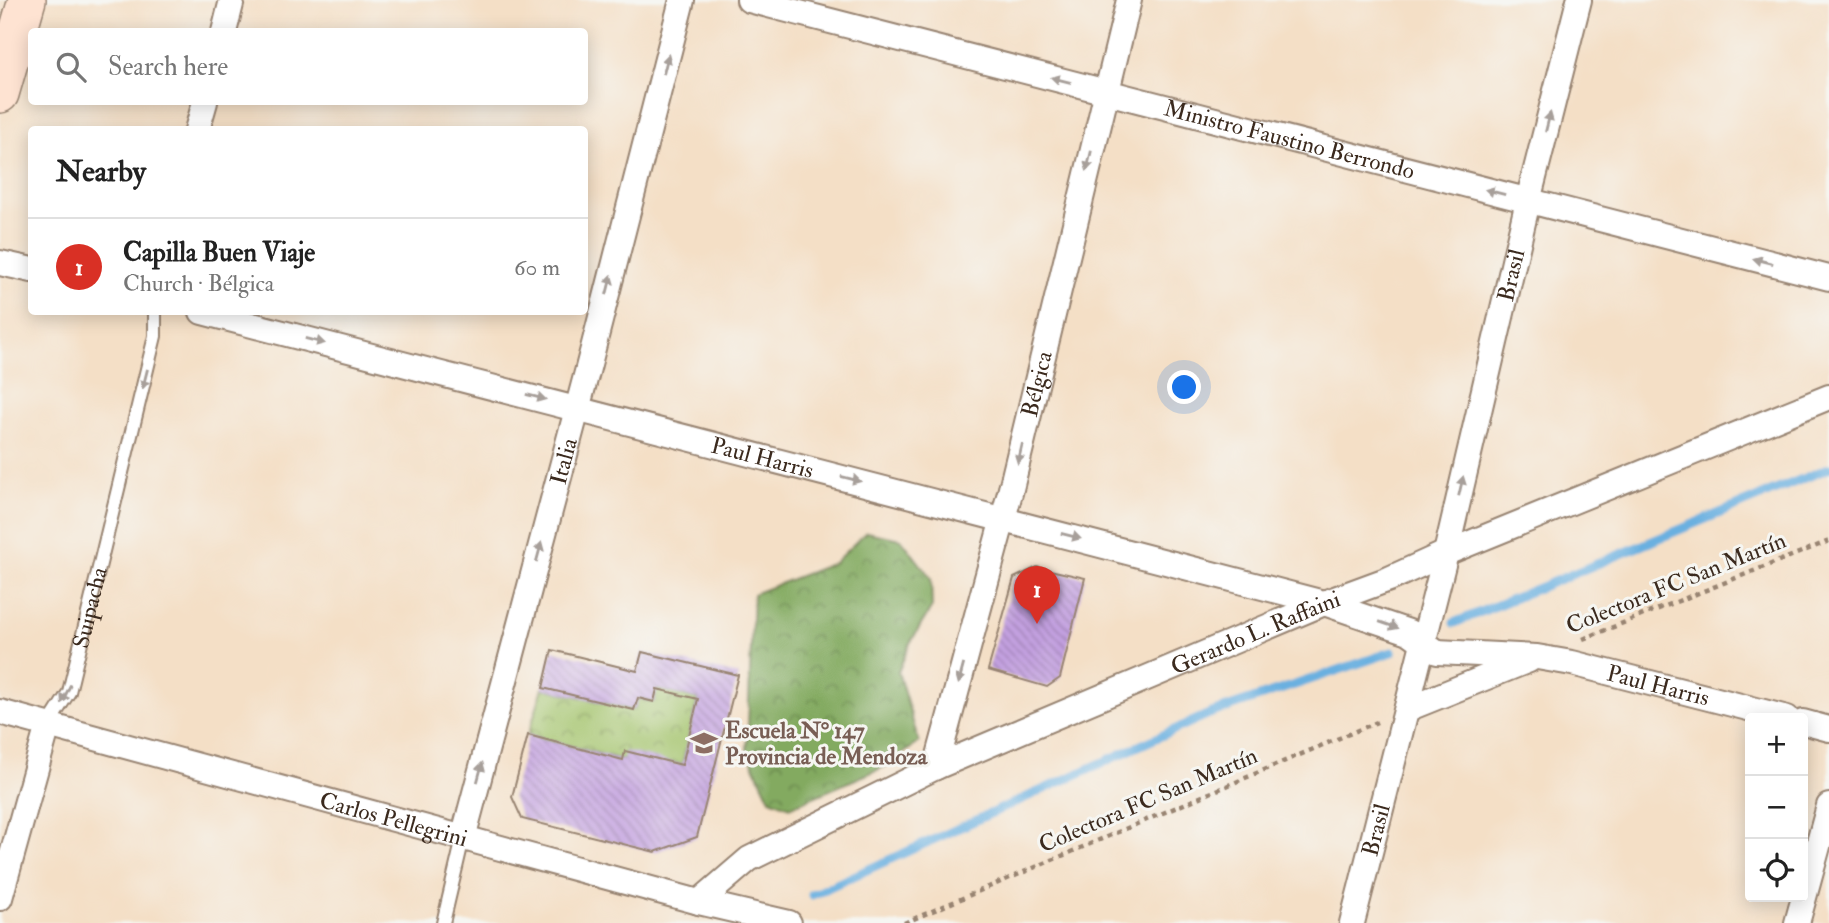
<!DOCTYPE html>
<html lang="en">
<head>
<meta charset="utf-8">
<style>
  body { margin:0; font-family:"IM FELL Double Pica",serif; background:#f6f6f6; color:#222 }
  .controls { position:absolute; right:21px; bottom:21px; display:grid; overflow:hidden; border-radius:7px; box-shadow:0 4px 18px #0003 }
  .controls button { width:63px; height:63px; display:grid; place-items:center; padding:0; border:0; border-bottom:2px solid #e0e0e0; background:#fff; color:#222; font:35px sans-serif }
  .you { position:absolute; left:1185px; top:388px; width:24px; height:24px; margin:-18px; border:5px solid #fff; border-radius:50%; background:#1a73e8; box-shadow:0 0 0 10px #1a73e833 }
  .badge { display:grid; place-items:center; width:46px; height:46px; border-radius:50%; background:#d93025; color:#fff; font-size:23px; font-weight:700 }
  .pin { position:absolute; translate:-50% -58px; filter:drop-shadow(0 2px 4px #0008) }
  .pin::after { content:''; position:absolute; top:37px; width:24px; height:21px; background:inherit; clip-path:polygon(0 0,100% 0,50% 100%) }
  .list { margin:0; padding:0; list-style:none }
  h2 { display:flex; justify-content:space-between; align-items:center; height:91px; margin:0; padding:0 28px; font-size:30px }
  h2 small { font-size:23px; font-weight:400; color:#767676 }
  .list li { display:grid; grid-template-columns:46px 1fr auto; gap:21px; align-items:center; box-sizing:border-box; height:98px; padding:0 28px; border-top:2px solid #e0e0e0 }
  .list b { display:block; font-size:26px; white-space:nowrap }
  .list p { margin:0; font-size:23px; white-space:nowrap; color:#767676 }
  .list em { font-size:23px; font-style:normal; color:#767676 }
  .icon { flex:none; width:38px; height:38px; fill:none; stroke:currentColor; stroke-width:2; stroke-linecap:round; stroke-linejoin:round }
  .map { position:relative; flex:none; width:1829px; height:923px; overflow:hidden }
  .search { position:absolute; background:#fff; box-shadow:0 4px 18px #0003; left:28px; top:28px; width:560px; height:77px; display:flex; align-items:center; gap:18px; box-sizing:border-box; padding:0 24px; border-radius:7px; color:#767676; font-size:26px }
  .panel { position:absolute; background:#fff; box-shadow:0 4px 18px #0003; left:28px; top:126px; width:560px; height:189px; border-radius:7px }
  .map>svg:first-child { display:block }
  .forest { fill:url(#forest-crowns); stroke:#5f6a3f; stroke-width:2 }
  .park { fill:url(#park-crowns); stroke:#707746; stroke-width:2 }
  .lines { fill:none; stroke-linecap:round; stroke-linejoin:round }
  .stream { stroke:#6ab0e0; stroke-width:9 }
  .building { fill:url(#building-back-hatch) }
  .service-casing { stroke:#988472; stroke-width:16 }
  .minor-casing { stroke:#988472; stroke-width:28 }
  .secondary-casing { stroke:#988472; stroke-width:40 }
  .path { stroke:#988472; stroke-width:4.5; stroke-dasharray:5 5; stroke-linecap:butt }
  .service { stroke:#fff; stroke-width:12 }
  .minor { stroke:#fff; stroke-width:24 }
  .secondary { stroke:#fee3d2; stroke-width:37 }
  .oneway { fill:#a79f9a }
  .labels { text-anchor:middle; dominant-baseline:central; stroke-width:6; stroke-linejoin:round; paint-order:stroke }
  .street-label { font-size:23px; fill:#3b2a1e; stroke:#f6f6f2 }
  .education-label { font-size:23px; font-weight:bold; fill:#785e54; stroke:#f6f6f2; text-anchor:start }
</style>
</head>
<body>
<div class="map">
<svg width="1829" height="923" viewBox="0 0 1829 923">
  <defs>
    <pattern id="forest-crowns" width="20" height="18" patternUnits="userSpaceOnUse" patternTransform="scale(1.75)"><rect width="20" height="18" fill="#83aa60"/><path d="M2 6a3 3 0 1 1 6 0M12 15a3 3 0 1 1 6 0" fill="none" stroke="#6c8b4f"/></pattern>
    <pattern id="park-crowns" width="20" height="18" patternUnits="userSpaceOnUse" patternTransform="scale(1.75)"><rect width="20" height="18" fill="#a4c46d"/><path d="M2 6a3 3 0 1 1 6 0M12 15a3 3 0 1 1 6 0" fill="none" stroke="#879f59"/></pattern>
    <pattern id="building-back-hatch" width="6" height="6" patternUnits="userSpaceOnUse" patternTransform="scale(1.75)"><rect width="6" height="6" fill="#c3a0e0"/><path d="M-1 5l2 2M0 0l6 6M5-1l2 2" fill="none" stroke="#a083b5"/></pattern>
  </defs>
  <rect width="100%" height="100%" fill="#f6f6f2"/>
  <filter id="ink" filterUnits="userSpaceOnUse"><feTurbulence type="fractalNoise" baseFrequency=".0143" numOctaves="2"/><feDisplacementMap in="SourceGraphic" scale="14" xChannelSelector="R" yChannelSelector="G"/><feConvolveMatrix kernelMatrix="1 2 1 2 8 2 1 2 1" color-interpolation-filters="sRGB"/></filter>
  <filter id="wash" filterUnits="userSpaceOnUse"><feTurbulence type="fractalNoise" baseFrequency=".00686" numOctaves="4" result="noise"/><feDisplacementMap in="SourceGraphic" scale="28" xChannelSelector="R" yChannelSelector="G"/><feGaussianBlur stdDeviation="1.57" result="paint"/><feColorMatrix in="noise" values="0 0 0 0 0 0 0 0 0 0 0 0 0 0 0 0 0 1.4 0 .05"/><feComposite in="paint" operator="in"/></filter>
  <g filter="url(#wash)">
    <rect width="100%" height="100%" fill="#f4dfc6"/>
    <path class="forest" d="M866,532L901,539L931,578L932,607L910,643L898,672L919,742L884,767L790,807L770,799L747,751L753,594L834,563Z"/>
    <path class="park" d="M543,688L634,710L638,698L654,702L657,689L698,699L682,765L623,760L528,735Z"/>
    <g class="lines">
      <path class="stream" d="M1454,623L1829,468
        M812,895L1209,714L1392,652"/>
    </g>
    <g id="blocks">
      <path class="building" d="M1037,567L1085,578L1060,678L1047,687L988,670L1014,578Z
        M552,650L637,671L642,652L738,675L697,837L655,852L522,819L512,797L528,735L623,760L625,751L682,765L698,699L657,689L654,702L638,698L634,710L543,688Z"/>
    </g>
  </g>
  <g filter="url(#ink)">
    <use href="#blocks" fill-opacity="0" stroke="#988472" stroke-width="2"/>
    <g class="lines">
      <defs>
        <g id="service">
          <path id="s1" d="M48,725L69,692L155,336V312"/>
          <path d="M443,923L463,838"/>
        </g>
        <g id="minor">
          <path id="s2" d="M749,0L1829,278"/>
          <path d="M224,32L232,0"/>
          <path d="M197,130L205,102"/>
          <path d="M0,263L32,270"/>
          <path id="s3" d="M202,312L1324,603L1409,632L1437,652L1537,657L1572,663L1787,718"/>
          <path d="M1407,709L1529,660"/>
          <path id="s4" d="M0,712L699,902L789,923"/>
          <path d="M1803,722L1829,729"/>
          <path id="s5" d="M936,767L1011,489L1129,0"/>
          <path id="s6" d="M463,838L587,372L682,0"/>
          <path d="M0,898L48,725"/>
          <path id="s7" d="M699,902L749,859L936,767L1324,603L1389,579L1446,553L1829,397"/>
          <path id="s8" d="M1352,923L1446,553L1528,201L1579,0"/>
          <path d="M1797,923L1829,806"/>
        </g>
        <path id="secondary" d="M0,94L27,0"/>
      </defs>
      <use href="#service" class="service-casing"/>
      <use href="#minor" class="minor-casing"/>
      <use href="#secondary" class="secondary-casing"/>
      <path class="path" d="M1583,639L1829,541
        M904,923L1377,722"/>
      <use href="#service" class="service"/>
      <use href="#minor" class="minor"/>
      <use href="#secondary" class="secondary"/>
    </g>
    <defs><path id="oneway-solid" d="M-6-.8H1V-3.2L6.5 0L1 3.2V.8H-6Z" transform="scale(1.75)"/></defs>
    <g class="oneway">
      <use href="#oneway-solid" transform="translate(666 64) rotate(-76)"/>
      <use href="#oneway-solid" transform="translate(1061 80) rotate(-166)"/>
      <use href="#oneway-solid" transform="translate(1548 122) rotate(-76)"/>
      <use href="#oneway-solid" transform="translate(1089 161) rotate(103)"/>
      <use href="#oneway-solid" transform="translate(1495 192) rotate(-166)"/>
      <use href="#oneway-solid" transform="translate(1763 261) rotate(-166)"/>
      <use href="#oneway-solid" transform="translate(609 285) rotate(-76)"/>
      <use href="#oneway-solid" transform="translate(315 341) rotate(14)"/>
      <use href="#oneway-solid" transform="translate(145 379) rotate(104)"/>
      <use href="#oneway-solid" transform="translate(536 397) rotate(14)"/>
      <use href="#oneway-solid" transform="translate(1020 454) rotate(103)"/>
      <use href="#oneway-solid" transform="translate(851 479) rotate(14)"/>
      <use href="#oneway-solid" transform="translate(1461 486) rotate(-77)"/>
      <use href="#oneway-solid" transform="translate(1071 536) rotate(15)"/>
      <use href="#oneway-solid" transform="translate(539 552) rotate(-75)"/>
      <use href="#oneway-solid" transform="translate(1389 625) rotate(19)"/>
      <use href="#oneway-solid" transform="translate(961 674) rotate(105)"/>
      <use href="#oneway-solid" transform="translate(66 694) rotate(116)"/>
      <use href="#oneway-solid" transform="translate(480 772) rotate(-75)"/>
    </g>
  </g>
  <defs>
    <symbol id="school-bare" viewBox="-9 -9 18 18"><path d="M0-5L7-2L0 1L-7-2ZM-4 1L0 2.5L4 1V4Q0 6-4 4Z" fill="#8d6e63" stroke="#f6f6f2" stroke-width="2.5" paint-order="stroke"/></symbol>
  </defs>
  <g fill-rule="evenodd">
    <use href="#school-bare" x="685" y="724" width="38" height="38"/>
  </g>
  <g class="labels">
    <g class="street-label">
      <text stroke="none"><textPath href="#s2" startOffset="558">Ministro Faustino Berrondo</textPath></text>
      <text stroke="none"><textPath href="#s8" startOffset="667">Brasil</textPath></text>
      <text stroke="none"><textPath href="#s5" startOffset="396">Bélgica</textPath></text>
      <text stroke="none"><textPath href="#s3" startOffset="579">Paul Harris</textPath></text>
      <text stroke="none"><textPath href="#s6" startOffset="390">Italia</textPath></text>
      <text transform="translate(1676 583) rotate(-22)">Colectora FC San Martín</text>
      <text stroke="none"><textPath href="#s1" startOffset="126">Suipacha</textPath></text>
      <text stroke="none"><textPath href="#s7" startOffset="621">Gerardo L. Raffaini</textPath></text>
      <text stroke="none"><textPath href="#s3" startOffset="1508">Paul Harris</textPath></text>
      <text transform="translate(1148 800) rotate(-23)">Colectora FC San Martín</text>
      <text stroke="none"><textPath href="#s4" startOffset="408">Carlos Pellegrini</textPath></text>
      <text stroke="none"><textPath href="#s8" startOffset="96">Brasil</textPath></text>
    </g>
    <g class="education-label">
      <text x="725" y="730">Escuela N° 147<tspan x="725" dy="26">Provincia de Mendoza</tspan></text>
    </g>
  </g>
</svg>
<div class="controls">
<button>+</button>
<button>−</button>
<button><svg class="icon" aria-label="locate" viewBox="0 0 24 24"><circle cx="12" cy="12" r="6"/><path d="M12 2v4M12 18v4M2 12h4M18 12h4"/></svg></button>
</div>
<div class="you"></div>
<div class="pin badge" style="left:1037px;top:624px">1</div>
<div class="search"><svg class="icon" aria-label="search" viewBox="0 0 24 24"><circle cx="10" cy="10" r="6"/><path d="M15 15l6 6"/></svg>Search here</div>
<section class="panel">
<h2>Nearby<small></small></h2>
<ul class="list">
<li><span class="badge">1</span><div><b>Capilla Buen Viaje</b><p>Church · Bélgica</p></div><em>60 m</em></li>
</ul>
</section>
</div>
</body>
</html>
